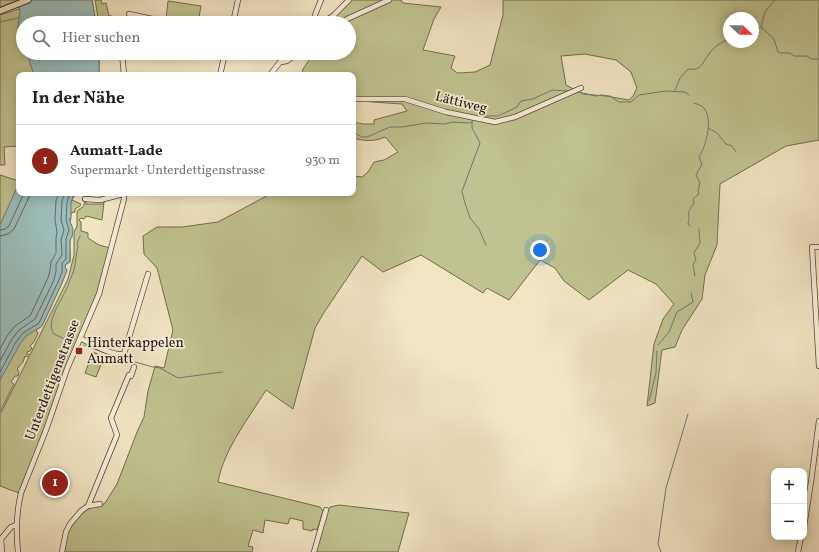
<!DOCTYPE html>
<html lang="de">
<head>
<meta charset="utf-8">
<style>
  body { margin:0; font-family:Vollkorn,serif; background:#f6f6f6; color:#202124 }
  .controls { position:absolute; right:12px; bottom:12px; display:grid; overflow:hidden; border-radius:8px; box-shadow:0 2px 10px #0003 }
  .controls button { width:36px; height:36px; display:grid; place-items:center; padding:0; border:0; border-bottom:1px solid #e0e0e0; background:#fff; color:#202124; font:20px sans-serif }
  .compass { position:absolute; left:723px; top:12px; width:36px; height:36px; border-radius:50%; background:#fff; box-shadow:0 2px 10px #0003; rotate:112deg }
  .you { position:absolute; left:540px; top:250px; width:14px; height:14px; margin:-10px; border:3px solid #fff; border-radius:50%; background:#1a73e8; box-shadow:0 0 0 6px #1a73e833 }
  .badge { display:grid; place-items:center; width:26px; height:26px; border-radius:50%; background:#8f2418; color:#fff; font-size:13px; font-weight:700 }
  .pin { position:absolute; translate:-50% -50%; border:2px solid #fff; box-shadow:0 1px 4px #0006 }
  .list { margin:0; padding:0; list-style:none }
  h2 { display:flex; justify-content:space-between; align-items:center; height:52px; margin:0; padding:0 16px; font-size:17px }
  h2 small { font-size:13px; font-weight:400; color:#757577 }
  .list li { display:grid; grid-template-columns:26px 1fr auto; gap:12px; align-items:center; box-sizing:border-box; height:72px; padding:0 16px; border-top:1px solid #e0e0e0 }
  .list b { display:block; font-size:15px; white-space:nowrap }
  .list p { margin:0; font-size:13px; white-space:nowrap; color:#757577 }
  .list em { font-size:13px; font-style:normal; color:#757577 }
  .icon { flex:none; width:22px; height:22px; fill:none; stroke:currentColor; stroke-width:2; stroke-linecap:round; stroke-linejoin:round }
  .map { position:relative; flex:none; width:819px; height:552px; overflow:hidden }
  .search { position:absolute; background:#fff; box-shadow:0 2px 10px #0003; left:16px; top:16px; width:340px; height:44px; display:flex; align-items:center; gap:10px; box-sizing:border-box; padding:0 14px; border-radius:22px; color:#757577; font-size:15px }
  .panel { position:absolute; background:#fff; box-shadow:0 2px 10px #0003; left:16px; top:72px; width:340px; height:124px; border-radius:8px }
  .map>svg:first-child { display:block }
  .green { fill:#c0c38f; stroke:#726e50; fill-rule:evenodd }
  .water { fill:#9dbdbb; stroke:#6d7b77 }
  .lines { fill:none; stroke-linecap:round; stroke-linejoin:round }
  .shore { stroke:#616a66; stroke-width:1 }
  .stream { stroke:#6d7b77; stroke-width:1 }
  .minor-casing { stroke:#584b3e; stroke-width:6 }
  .major-casing { stroke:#251812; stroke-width:7 }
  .minor { stroke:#f6eed7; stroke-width:4.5 }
  .major { stroke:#f1e5c2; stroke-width:5.5 }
  .poi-dot { fill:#8f2418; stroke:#f6eed7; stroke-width:1.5 }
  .labels { text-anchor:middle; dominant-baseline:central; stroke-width:3.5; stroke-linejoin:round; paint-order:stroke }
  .street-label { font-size:14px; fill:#251812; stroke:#f6eed7 }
  .poi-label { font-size:14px; fill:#251812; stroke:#f6eed7; text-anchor:start }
</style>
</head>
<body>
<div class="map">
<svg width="819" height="552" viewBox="0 0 819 552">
  <rect width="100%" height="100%" fill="#f1e5c2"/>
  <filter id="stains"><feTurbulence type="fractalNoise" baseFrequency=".005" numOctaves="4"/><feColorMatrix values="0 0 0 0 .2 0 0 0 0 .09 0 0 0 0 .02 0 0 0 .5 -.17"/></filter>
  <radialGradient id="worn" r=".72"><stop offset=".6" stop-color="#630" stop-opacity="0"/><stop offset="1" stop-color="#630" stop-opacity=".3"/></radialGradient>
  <path class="green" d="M0,0H92L95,17L97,20L96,23H23V53H99V75H19V146L4,147L5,165H0V15L19,9L16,1L0,7Z
    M95,0H101L102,4L106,3L109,16H112L113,23H99Z
    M352,0H401L403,3L441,7L434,19L423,50L455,56L451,68L457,73L475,72L490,65L503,15V0H819V140L786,146L720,184L717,245L705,275L702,299L682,330L675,347L662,350L655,403L647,406L654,344L663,319L674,304L656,284L628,270L589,300L564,281L555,268L540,260L509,300L487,288L483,293L421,255L383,272L362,256L323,314L315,328L293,409L266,390C249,418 224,449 218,482L320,507L323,511L317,530L313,529L312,531L303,529V521L290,518L288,524L265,520L263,533L253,530L248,546L253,547L252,552H64C65,544 66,534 70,527C76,516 89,505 101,506L105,503L117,484L137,432L144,417L148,391L155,366L164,368L173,330L157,268L144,254L143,236L157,227H182L218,222L272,193H353V176L362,177L368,172L374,162L384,160L398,152L385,137C374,142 364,141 353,138V122L363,124H374V120L407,111L402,104L372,102L353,99V75H302L303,69L314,53H349V23H327ZM729,18H753V42H729ZM585,54L616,60L631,72L637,88L633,96L629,100L606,96L583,94L566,85L561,56Z
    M168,1L201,6L198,23L166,19Z
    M0,175L19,181V193H76L72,200L81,204L80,206L75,209V212L71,213L70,224H71C73,231 72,235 70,241C69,248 71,255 70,262L66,264L65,267L67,270L62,283L42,326L36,330L38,333L34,342L30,346L32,348L30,351L27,352V354L30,355L68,279L74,255V232L77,226V212L78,210L84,206V203L86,202V204H103L104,202L102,220L86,216L84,219L81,218L79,220L81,222V231L88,233V238L99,245L110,248L97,293L66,367L44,430L19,493L0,486V415L29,357L25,356L23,362L17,369L19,372L18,376H15L11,382L14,384L0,412Z
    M93,352L104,357L96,377L85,373Z
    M339,505L409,513L398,552H315L328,510L330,507Z"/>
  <path class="water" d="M16,0H92L95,17L97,20L96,23H23V40L18,26L20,11Z
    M27,53H99V75H34Z
    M19,183V193H74L71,203V219H69L73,229L72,237L70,240V262L66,264L65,267L67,270L62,283L42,326L26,336L20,344L0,380V225Z"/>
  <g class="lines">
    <path class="shore" d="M0,230L5,229L9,226L24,193
      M0,236L8,234L14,229L31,193
      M0,349L7,336L15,326L30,316L48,278L50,271L51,262L56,253V238L57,232L55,220L56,200L59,193
      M0,361L12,339L19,330L35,319L54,280L56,271V264L62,255L61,240L64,230L61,220L62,201L65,193
      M0,372L16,342L23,333L39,323L58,282L62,272V263L66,259V239L69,230L66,220L67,202L70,193"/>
    <path class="stream" d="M0,22L19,18
      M761,27L765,12L775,0
      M753,33L761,27L774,39L778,52L780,53H790L794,56H807L811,59H819
      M675,90L680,78L688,69C702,71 702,63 709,54C713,47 722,42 729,39
      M579,92L595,96L602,95L610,96L619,102H631L639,95L666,91L685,92L689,95
      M477,116H498L517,107L521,101L533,99L552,90L569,91
      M472,122V128L480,143L462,191L464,200L470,218L479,229L486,245
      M708,128L717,133L726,144L732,146L736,152
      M353,132L362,137H367L390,127H402L426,123L445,124L452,122L469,123L472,122L475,119
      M690,226L688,224C691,212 685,215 694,203L693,199L699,194L698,190L700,183L696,175L702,164L699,157C706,146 714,118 703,107C700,105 697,104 694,103
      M695,276L693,265L696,259L694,253L700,243L699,229
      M73,343L54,334C45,323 61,301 66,290C69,284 71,277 74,270C76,261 76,254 78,246L77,244L80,236
      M83,345L117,357L153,367L160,368L178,378L222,372
      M658,345L669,332L677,312L693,302L691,293
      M649,401L656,373L657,351
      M661,552L658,544L666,488L688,414"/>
    <defs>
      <path id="minor" d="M129,14L171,23
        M233,23L238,0
        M315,23V15L321,0
        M323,23L334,15L349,0
        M342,23L347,19L389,0
        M122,53L124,75
        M281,62L287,61L297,53
        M220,75L225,53
        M270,75L287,53
        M353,99H405L446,112L495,122L515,117L581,88
        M85,199L100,200L127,193
        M819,247H812L819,366
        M80,338C92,344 111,356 124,354L148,274
        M88,506L117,435L111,418L129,375L131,376L134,367
        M804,527L811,482L819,421
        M2,552L1,539L11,527L16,525
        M18,552C16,532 16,513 21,493L46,430L67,369L99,294L124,199V193
        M62,552L66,532L70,524L81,511L88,506L100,504
        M314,552L326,510
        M798,552L801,537"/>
      <path id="major" d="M0,11L28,0"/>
    </defs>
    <use href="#minor" class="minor-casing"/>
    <use href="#major" class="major-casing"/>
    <use href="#minor" class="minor"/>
    <use href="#major" class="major"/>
  </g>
  <rect class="poi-dot" x="75" y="347" width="8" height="8" rx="2"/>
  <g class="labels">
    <g class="street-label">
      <text transform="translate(461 103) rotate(14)">Lättiweg</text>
      <text transform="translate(53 380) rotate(-69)">Unterdettigenstrasse</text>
    </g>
    <g class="poi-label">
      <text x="87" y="343">Hinterkappelen<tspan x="87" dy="16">Aumatt</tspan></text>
    </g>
  </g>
  <rect width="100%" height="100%" filter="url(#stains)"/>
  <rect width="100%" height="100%" fill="url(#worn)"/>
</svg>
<div class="controls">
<button>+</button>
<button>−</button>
</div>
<svg class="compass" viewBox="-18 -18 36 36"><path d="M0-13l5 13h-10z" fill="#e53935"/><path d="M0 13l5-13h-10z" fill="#757577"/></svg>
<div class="you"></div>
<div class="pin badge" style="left:55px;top:483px">1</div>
<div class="search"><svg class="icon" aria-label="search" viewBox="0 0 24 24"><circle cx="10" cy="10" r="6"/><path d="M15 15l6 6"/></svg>Hier suchen</div>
<section class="panel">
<h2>In der Nähe<small></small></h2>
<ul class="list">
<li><span class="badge">1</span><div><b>Aumatt-Lade</b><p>Supermarkt · Unterdettigenstrasse</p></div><em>930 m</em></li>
</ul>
</section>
</div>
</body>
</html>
